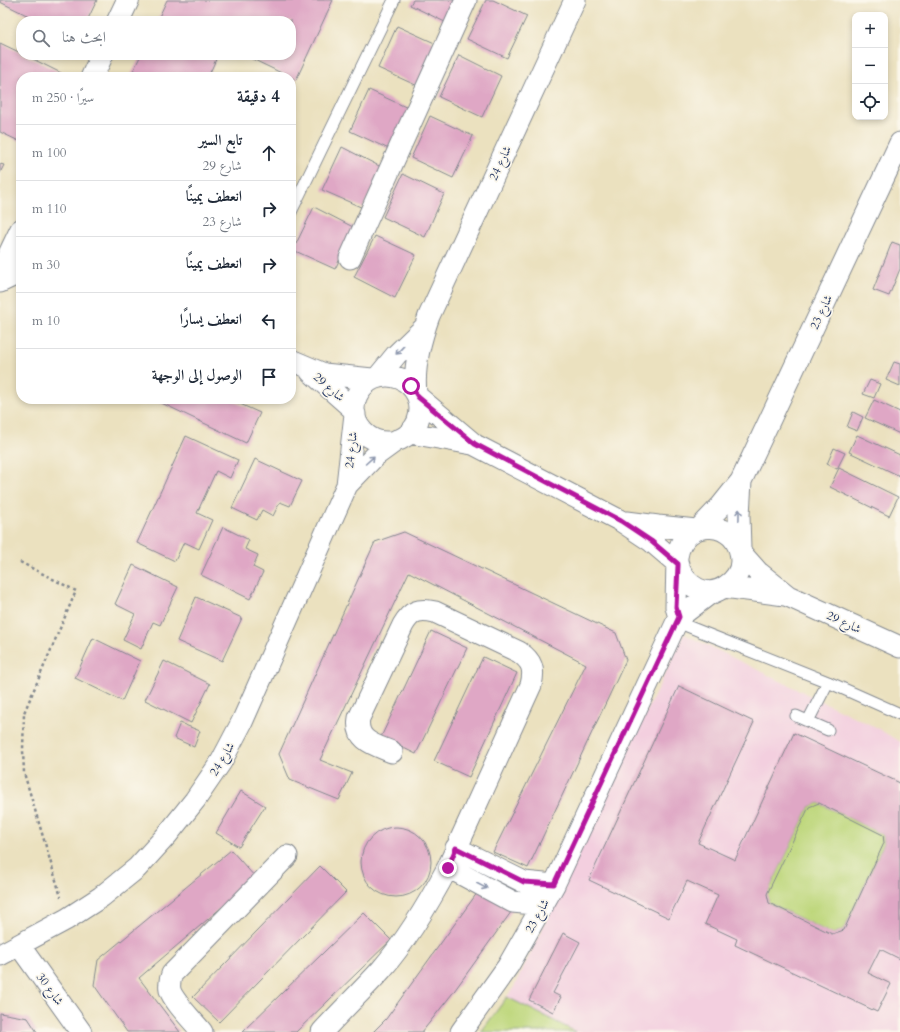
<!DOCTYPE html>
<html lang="ar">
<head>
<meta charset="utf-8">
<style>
  body { margin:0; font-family:Cardo,Amiri,serif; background:#f2f2f3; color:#1f2937; direction:rtl }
  .controls { position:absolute; right:12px; top:12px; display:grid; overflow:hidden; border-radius:8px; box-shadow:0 2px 6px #0003 }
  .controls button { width:36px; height:36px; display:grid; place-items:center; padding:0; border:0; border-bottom:1px solid #e0e1e3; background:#fff; color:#1f2937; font:20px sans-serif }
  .stop { position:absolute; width:12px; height:12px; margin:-9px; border:3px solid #b5179e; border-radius:50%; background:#fff }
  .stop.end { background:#b5179e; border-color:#fff; box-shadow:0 1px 4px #0008 }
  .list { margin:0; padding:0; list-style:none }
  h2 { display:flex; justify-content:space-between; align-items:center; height:52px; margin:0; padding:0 16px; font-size:17px }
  h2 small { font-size:13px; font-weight:400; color:#747a83 }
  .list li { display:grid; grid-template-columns:26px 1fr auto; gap:12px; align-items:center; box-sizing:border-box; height:56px; padding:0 16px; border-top:1px solid #e0e1e3 }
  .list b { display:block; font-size:15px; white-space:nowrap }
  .list p { margin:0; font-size:13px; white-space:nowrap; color:#747a83 }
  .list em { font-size:13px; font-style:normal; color:#747a83 }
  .icon { flex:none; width:22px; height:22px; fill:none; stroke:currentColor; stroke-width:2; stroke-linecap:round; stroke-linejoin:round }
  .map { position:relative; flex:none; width:900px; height:1032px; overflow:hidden; direction:ltr }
  .search { position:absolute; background:#fff; box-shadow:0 2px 6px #0003; left:16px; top:16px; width:280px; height:44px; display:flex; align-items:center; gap:10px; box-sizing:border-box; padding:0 14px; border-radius:16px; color:#747a83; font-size:15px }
  .panel { position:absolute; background:#fff; box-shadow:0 2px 6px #0003; left:16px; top:72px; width:280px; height:332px; border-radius:16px; direction:rtl }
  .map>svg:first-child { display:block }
  .built { fill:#f3cfdf }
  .green { fill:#bed77c; stroke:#6c836d }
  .building { fill:#dfa7c5; fill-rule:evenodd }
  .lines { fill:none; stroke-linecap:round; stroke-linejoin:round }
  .service-casing { stroke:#83888e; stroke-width:13 }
  .minor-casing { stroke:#83888e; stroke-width:23 }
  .tertiary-casing { stroke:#83888e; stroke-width:24 }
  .path { stroke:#83888e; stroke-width:2.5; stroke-dasharray:3 3; stroke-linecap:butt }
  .service { stroke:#fff; stroke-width:11 }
  .minor { stroke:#fff; stroke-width:21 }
  .tertiary { stroke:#fff; stroke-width:22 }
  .oneway { stroke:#8d97ae }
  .route { stroke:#b5179e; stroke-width:5 }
  .labels { text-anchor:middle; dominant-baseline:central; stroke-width:3.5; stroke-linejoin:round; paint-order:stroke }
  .street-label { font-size:12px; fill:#1b2f5e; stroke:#fbf7ec }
</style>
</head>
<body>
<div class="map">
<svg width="900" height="1032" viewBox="0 0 900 1032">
  <rect width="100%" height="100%" fill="#fbf7ec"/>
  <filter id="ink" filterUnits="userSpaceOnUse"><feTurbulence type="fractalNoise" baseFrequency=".025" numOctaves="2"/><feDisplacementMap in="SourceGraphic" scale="8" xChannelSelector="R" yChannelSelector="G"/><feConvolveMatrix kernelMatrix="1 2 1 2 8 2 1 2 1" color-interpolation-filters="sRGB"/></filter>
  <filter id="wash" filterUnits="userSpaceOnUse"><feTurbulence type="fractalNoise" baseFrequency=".012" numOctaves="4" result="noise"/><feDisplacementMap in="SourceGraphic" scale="16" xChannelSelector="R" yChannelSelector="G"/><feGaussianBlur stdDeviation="0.9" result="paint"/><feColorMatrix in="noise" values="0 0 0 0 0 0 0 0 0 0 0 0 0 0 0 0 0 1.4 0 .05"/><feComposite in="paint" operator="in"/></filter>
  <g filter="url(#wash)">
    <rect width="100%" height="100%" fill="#ebe1bf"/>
    <path class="built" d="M684,634L877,728L900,742V1032H481L514,987Z"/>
    <path class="green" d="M819,803L883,835L884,843L844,930L832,934L769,903L767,894L809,807Z
      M507,997L576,1032H481Z"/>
    <g id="blocks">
      <path class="building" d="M0,0H97L87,21H39L0,2Z
        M167,0H333L296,80L244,55H291V21H157Z
        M413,0H462L451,25L410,5Z
        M486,0H493L527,16L507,58L467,39Z
        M397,26L439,45L420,87L378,68Z
        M0,43L21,53V55H25L63,74L62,77H21V142L0,132Z
        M141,55H218L208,77H130Z
        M459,55L501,76L482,117L439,97Z
        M369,90L410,109L391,150L350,131Z
        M430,116L473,136L453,178L411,158Z
        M342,147L383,168L363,208L322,190Z
        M0,164L4,165L0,173Z
        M403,174L444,194L425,237L383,217Z
        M314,207L355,228L335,269L293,250Z
        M375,236L416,255L395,298L354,277Z
        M892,242L900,245V269L889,296L873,290Z
        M894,362L900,364V386L886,380Z
        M870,380L880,384L874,398L863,394Z
        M153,399H229L260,413L246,443Z
        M874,400L900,412V434L865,418Z
        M853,412L863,417L857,431L847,427Z
        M857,435L900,455V476L849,452Z
        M186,436L238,460L230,478L216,471L197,513L212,520L199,549L184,542L175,561L137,543Z
        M834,448L845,453L837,469L827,464Z
        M255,459L302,481L290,506L280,502L273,516L262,510L257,520L232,508Z
        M839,468L898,497L889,516L830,487Z
        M223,527L249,540L245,549L258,555L253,567L263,572L250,599L201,575Z
        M404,532L616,633L626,660L528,868L493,852L586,664L409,572L320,760L352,773L339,800L290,780L279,754L375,542Z
        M133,565L178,587L160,625L153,622L141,649L123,640L135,614L115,604Z
        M196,597L242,618L222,661L177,641Z
        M431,631L467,648L416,754L381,737Z
        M93,638L140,661L122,701L75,678Z
        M483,657L517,673L469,777L434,761Z
        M164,661L210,684L191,723L145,700Z
        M679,686L754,722L698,843L735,860L794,733L900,783V959L880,949L868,973L891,984L877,1012L735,945L737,939L705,924L718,895L687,881L669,918L589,880ZM819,803L883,835L884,843L844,930L832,934L769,903L767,894L809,807Z
        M180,723L200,731L194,747L174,738Z
        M241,791L265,806L239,847L216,833Z
        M361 862a35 35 0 1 1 70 0a35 35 0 1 1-70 0Z
        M231,850L256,878L139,978L180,1032H127L94,985L98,960Z
        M320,866L346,892L219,1022L193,997Z
        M480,889L514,908L452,994L422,1032H373L386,1019Z
        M364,913L391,940L296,1032H242Z
        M563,933L580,942L553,993L561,997L553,1012L529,1000Z
        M0,1013L28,1018L37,1032H0Z"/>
    </g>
  </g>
  <g filter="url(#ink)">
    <use href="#blocks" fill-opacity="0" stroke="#83888e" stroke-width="1"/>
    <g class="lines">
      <defs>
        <path id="service" d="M291,212L394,0
          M677,622L828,682L900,714
          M796,716L828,730
          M808,721L828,682"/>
        <path id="minor" d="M350,258L466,0
          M0,282L21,272
          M291,360L324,374L372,379
          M311,372L354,410
          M354 409a33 33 0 1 1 66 0a33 33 0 1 1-66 0Z
          M378,377L396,355L425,327
          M416,393C413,367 420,341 429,316L575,0
          M418,397L475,445L621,521L651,541L678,564
          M410,433L472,444
          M347,485L375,456L397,440
          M627,522L658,526L696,530
          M699,529L721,506L741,481L900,143
          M740,549L739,515L741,481
          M741,553L758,572L788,596L900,647
          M678,566C686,586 706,600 726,586C735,580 741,571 741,561C741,519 683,515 677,557L676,607L679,617
          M724,587L785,595
          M456,848L524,882L554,885
          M448,867L513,902L543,905
          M19,945L81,1032
          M0,955L67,919L101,897L137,868L167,835L195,800L221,762L242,722L347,485L355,414
          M202,1032C194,1022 173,1001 170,990C169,984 170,979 172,974L287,856
          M322,1032C341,1011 362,991 381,970C408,939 429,903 448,867L531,685C535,669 532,661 519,652L435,612C419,608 411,611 403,625L359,718C355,741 375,745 392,752
          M461,1032L508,966L554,885L679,617L708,595L719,590"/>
        <path id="tertiary" d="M118,21L128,0
          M92,77L102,55
          M0,274L21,230"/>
      </defs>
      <use href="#service" class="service-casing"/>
      <use href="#minor" class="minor-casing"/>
      <use href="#tertiary" class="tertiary-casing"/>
      <path class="path" d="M20,562L76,591L24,713L23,750L24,773L61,897"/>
      <use href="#service" class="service"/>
      <use href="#minor" class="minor"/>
      <use href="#tertiary" class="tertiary"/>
    </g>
    <defs><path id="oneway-shaft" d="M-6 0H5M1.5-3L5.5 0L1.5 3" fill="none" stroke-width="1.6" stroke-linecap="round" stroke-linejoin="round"/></defs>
    <g class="oneway">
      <use href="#oneway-shaft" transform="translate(400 350) rotate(133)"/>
      <use href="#oneway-shaft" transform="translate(370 460) rotate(-42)"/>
      <use href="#oneway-shaft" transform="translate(739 515) rotate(-89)"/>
      <use href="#oneway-shaft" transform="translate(482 886) rotate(28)"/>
    </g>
  </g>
  <g class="lines" filter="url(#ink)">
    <path class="route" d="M411,386L418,397L475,444L621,521L651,541L678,564V566L676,607L679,617L554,884L524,882L456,848L448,868"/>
  </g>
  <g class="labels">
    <g class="street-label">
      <text transform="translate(500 163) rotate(-65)">شارع 24</text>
      <text transform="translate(821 312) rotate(-65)">شارع 23</text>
      <text transform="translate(329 387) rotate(41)">شارع 29</text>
      <text transform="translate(351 450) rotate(-84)">شارع 24</text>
      <text transform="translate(844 622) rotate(25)">شارع 29</text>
      <text transform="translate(222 759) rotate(-59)">شارع 24</text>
      <text transform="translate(537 916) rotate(-61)">شارع 23</text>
      <text transform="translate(50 989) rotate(54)">شارع 30</text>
    </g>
  </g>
</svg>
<div class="controls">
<button>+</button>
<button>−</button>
<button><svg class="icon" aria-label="locate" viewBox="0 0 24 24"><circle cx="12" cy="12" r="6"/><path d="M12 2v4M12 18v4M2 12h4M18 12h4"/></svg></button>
</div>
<div class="stop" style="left:411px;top:386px"></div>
<div class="stop end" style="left:448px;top:868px"></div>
<div class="search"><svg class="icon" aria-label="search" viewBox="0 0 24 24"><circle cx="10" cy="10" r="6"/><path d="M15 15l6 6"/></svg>ابحث هنا</div>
<section class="panel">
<h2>4 دقيقة<small>سيرًا · 250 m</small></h2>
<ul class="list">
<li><svg class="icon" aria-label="ahead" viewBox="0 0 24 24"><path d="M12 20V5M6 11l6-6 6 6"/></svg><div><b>تابع السير</b><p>شارع 29</p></div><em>100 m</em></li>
<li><svg class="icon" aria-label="right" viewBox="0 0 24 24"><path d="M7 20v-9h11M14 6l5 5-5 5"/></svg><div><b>انعطف يمينًا</b><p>شارع 23</p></div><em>110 m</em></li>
<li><svg class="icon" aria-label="right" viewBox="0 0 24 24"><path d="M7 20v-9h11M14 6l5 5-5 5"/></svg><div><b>انعطف يمينًا</b></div><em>30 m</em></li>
<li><svg class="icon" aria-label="left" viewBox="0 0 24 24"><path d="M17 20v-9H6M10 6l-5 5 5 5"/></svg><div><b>انعطف يسارًا</b></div><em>10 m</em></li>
<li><svg class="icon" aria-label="arrive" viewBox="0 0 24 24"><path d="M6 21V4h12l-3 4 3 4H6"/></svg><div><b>الوصول إلى الوجهة</b></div></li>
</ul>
</section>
</div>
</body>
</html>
